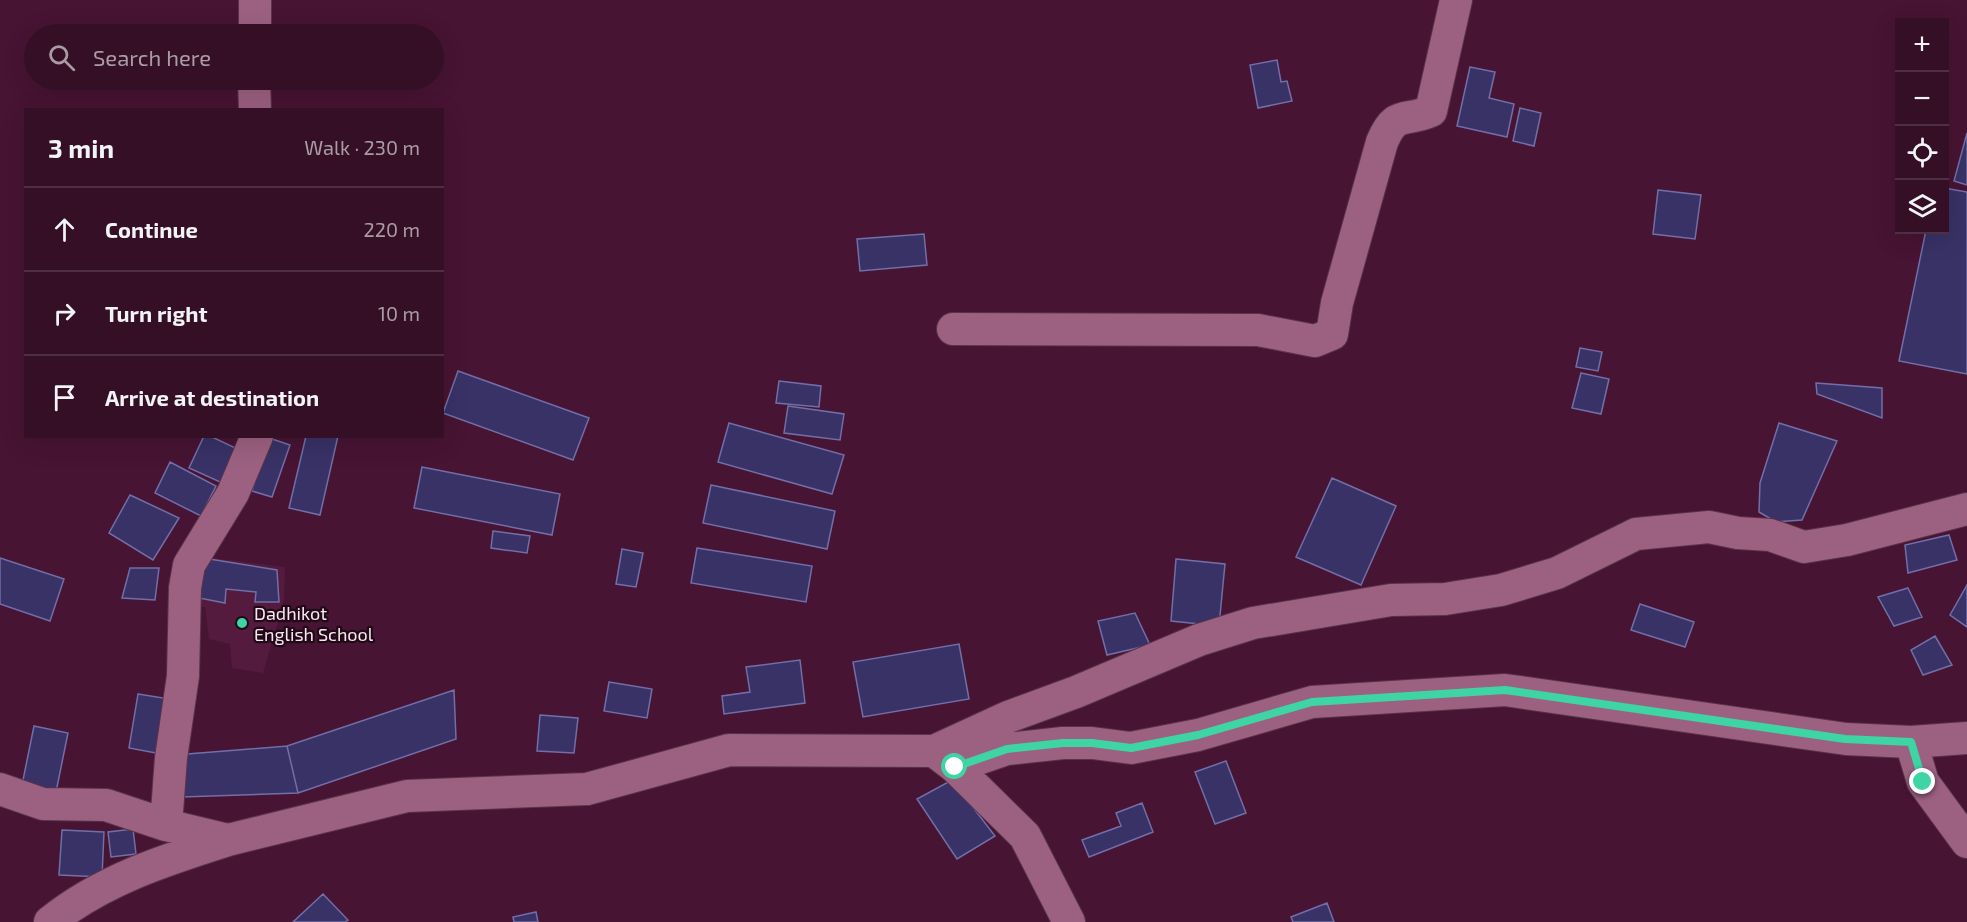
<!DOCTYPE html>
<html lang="en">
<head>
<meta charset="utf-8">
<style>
  body { margin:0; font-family:"Exo 2",sans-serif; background:#401d32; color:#f1f3f6 }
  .controls { position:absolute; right:18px; top:18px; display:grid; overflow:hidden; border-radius:0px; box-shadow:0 6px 24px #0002 }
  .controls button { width:54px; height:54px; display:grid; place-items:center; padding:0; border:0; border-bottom:2px solid #4f2f43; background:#350f26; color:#f1f3f6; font:30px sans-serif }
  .stop { position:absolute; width:18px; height:18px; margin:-14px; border:4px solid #3ed4a3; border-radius:50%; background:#fff }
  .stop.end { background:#3ed4a3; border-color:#fff; box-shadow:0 2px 6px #0008 }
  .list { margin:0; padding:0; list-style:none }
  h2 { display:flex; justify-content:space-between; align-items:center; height:78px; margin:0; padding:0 24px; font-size:26px }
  h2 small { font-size:20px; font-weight:400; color:#aa9ca7 }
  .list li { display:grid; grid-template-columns:39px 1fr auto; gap:18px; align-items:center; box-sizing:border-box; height:84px; padding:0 24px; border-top:2px solid #4f2f43 }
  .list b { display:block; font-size:22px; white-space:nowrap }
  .list em { font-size:20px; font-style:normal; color:#aa9ca7 }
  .icon { flex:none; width:33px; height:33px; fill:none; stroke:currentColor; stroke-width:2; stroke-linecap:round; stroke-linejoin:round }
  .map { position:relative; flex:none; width:1967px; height:922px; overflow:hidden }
  .search { position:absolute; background:#350f26; box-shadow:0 6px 24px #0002; left:24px; top:24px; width:420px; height:66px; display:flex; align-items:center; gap:15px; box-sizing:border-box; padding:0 21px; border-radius:33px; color:#aa9ca7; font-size:22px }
  .panel { position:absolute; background:#350f26; box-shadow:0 6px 24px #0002; left:24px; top:108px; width:420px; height:330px; border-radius:0px }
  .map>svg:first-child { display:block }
  .built { fill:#551b3e }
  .building { fill:#383266; stroke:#726ea8; stroke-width:1.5 }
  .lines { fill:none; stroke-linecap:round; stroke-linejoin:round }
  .minor-casing { stroke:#59334a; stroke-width:34 }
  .minor { stroke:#9c6181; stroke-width:32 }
  .route { stroke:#3ed4a3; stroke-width:8 }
  .poi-dot { fill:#3ed4a3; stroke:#210a17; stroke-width:2 }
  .labels { text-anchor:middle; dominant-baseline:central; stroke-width:4.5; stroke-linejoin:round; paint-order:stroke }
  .poi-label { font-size:18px; fill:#fbe7f1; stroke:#210a17; text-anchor:start }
</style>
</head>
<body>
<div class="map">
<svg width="1967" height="922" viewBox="0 0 1967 922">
  <rect width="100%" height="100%" fill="#471433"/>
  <path class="built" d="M196,556L285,567L284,600L263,673L232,668L230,644L209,639L205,607L192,606Z"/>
  <path class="building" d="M1277,60L1281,82L1287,81L1292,101L1258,108L1250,65Z
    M1470,67L1495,72L1489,98L1514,104L1507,137L1457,126Z
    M1520,108L1541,113L1534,146L1513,141Z
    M1967,133V185L1954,181Z
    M1944,188L1967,192V374L1899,361L1926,230H1944Z
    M1658,190L1701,195L1695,239L1653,234Z
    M924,234L927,265L860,271L857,239Z
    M1580,348L1602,352L1598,371L1576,367Z
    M458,371L589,418L573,460L443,413Z
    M1581,373L1609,379L1601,414L1572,408Z
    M779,381L821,386L819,407L776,403Z
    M1816,383L1882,388V418L1817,394Z
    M788,406L844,414L840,440L784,433Z
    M729,423L844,455L832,494L718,462Z
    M1779,423L1837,441L1802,520L1776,522L1759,512L1760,483Z
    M204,436H210L244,452L229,486L189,468Z
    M306,436H338L320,515L289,508Z
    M269,438L290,445L272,497L252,491Z
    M170,462L216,486L201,516L155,493Z
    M422,467L560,494L552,535L414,508Z
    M1332,478L1396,506L1361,585L1296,557Z
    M711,485L835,511L827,549L703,523Z
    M130,495L179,518L153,560L109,533Z
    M493,531L530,536L527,553L491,548Z
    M1949,535L1957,560L1908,573L1905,545Z
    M697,548L812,566L806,602L691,583Z
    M622,549L643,553L636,587L616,584Z
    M0,558L64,579L50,621L0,604Z
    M203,558L277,570L279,602H255L256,592L226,589L225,603L199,598Z
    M1176,559L1225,564L1219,626L1171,621Z
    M130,568H159L155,600L122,598Z
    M1967,585V627L1950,615Z
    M1908,588L1922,617L1894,626L1878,597Z
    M1640,604L1694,622L1685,647L1631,630Z
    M1135,613L1150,645L1107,655L1098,621Z
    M1935,636L1952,665L1923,675L1911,650Z
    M959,644L969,699L863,717L853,662Z
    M800,660L805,703L724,714L722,696L750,692L746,667Z
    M609,682L652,689L647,718L604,711Z
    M454,690L456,739L298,793L287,746Z
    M138,694L176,700L167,755L129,748Z
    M540,715L578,718L574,753L537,751Z
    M34,726L68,733L56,792L22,785Z
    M287,746L298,793L182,797L175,755Z
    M1226,761L1246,813L1215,824L1195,772Z
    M952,780L995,836L957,859L917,799Z
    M1142,803L1153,832L1089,857L1082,840L1121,826L1116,813Z
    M133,829L136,854L111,857L108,832Z
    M62,830L104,832L102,877L59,875Z
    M323,894L348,920L345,922H293Z
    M1327,903L1334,922H1293L1291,917Z
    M536,912L538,922H514L513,917Z"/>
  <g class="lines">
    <defs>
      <path id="minor" d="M255,34V0
        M254,80L255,110
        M953,329L1258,330L1315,341L1332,334L1337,303L1382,142C1396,109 1404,123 1431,111L1456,0
        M1911,742L1923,782L1967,842
        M934,751L1008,717L1076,692L1199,640L1253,623L1391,600L1445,599L1501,590L1557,573L1636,534L1709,527L1738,533L1770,535L1804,547L1847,540L1967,509
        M955,767L1007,749L1063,743H1092L1131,748L1198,735L1312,702L1505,690L1846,739L1911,742L1967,738
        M0,789L43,804L106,805L166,825L228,840L407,796L587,789L729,750L934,751L955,767L1025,836L1069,922
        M166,825L171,758L183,676L185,588L189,565L233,493L257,436
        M50,922C102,880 165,860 228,840"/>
    </defs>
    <use href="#minor" class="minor-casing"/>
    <use href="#minor" class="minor"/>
  </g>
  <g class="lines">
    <path class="route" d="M955,767L1007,749L1063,743H1092L1131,748L1198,735L1312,702L1505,690L1845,739L1911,742L1923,782"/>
  </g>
  <circle class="poi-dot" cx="242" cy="623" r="6"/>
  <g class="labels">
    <g class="poi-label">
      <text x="254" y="613">Dadhikot<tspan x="254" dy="21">English School</tspan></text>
    </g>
  </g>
</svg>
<div class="controls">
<button>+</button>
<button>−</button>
<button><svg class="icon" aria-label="locate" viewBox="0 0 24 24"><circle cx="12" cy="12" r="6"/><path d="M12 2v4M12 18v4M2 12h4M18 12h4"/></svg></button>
<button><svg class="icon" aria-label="layers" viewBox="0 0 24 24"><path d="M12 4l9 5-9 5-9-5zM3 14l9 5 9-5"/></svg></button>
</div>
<div class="stop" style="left:955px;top:767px"></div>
<div class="stop end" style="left:1923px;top:782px"></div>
<div class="search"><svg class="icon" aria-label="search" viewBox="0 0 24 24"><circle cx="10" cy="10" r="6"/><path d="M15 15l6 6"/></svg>Search here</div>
<section class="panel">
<h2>3 min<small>Walk · 230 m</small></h2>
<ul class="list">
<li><svg class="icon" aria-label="ahead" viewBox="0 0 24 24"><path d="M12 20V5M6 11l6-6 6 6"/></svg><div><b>Continue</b></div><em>220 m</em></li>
<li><svg class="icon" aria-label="right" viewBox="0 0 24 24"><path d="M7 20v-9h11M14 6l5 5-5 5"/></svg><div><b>Turn right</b></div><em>10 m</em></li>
<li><svg class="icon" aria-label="arrive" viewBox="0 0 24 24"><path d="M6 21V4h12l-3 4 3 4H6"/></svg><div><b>Arrive at destination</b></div></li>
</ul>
</section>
</div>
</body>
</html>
